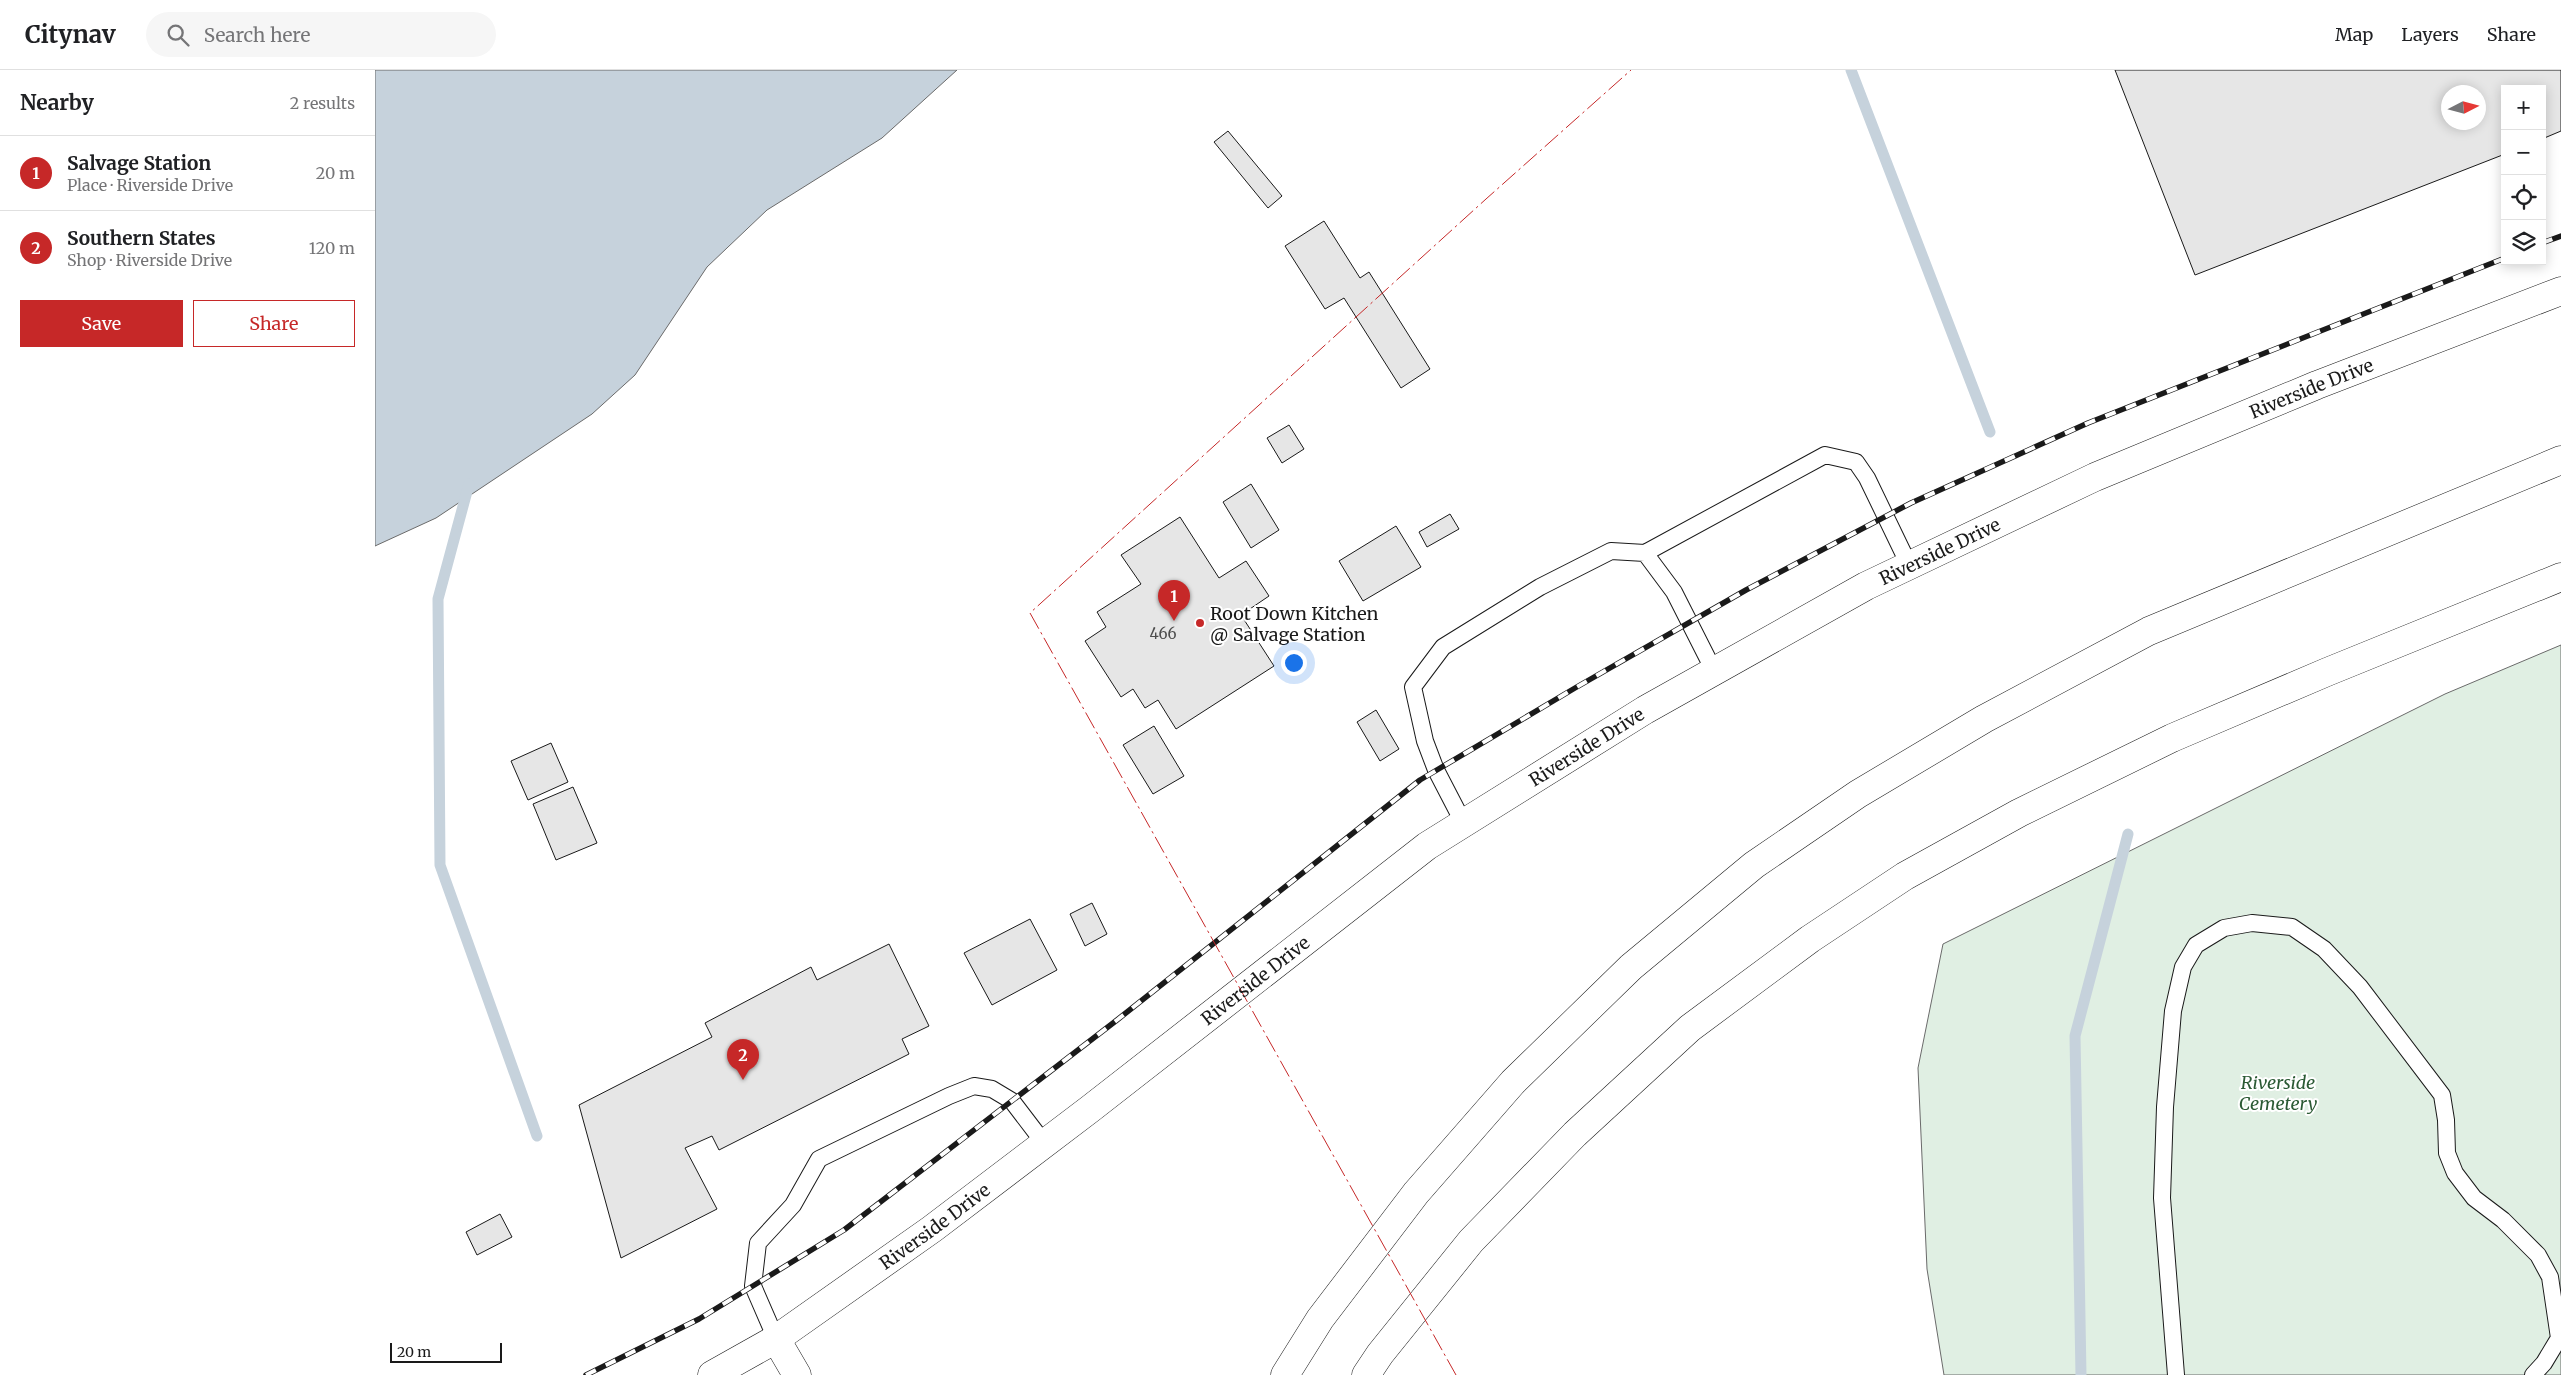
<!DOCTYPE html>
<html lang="en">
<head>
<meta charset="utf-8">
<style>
  body { margin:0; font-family:Merriweather,serif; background:#f6f6f6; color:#202124 }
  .controls { position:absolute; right:15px; top:15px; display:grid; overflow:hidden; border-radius:0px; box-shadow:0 2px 12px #0003 }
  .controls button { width:45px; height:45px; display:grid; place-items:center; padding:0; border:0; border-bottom:1px solid #e0e0e0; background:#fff; color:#202124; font:25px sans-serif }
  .compass { position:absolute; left:2066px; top:15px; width:45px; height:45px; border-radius:50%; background:#fff; box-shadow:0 2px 12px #0003; rotate:84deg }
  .scale { position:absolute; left:15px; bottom:12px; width:112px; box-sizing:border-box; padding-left:5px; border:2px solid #1a1a1a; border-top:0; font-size:14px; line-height:18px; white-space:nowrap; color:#1a1a1a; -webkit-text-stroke:4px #fff; paint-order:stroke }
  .you { position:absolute; left:918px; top:592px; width:18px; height:18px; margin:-12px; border:4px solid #fff; border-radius:50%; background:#1a73e8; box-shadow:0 0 0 8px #1a73e833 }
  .badge { display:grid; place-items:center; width:32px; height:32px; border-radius:50%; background:#c62828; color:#fff; font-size:16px; font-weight:700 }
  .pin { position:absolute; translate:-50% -41px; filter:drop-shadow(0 1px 2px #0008) }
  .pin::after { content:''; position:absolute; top:26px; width:18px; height:15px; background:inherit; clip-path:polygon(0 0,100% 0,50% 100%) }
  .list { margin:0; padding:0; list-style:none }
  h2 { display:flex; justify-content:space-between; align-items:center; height:65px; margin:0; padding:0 20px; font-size:21px }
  h2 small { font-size:16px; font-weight:400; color:#757577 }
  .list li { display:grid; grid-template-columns:32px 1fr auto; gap:15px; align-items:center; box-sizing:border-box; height:75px; padding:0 20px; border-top:1px solid #e0e0e0 }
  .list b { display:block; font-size:19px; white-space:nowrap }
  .list p { margin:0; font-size:16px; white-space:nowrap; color:#757577 }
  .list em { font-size:16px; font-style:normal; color:#757577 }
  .actions { display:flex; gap:10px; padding:15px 20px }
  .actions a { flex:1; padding:11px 0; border:1px solid #c62828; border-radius:0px; text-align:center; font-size:18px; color:#c62828 }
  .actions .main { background:#c62828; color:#fff }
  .icon { flex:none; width:28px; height:28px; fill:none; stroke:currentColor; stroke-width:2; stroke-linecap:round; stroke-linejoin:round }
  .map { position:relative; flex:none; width:2186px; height:1305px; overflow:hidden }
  header { display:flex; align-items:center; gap:30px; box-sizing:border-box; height:70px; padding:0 25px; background:#fff; border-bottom:1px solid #e0e0e0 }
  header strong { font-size:24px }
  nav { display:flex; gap:28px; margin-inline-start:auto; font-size:18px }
  .search { width:350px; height:45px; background:#f6f6f6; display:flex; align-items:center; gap:12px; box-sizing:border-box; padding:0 18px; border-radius:28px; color:#757577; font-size:19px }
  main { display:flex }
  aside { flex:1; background:#fff }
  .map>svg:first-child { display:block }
  .green { fill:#e0efe3; stroke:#6a6a6a }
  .water { fill:#c6d2dc; stroke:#6a6a6a }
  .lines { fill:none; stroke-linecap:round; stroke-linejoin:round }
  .stream { stroke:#c6d2dc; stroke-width:11 }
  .building { fill:#e6e6e6; stroke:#1a1a1a; fill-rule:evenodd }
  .service-casing { stroke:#1a1a1a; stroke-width:18 }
  .secondary-casing { stroke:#1a1a1a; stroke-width:29 }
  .motorway-casing { stroke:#1a1a1a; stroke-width:29 }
  .service { stroke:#fff; stroke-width:16 }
  .secondary { stroke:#fff; stroke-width:28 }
  .motorway { stroke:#fff; stroke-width:28 }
  .rail-casing { stroke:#1a1a1a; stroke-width:5.5 }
  .rail { stroke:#fff; stroke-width:4; stroke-dasharray:11; stroke-linecap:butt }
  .power { stroke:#c62828; stroke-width:1; stroke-dasharray:18 4 2.5 4; stroke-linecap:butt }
  .poi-dot { fill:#c62828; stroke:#fff; stroke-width:2 }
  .labels { text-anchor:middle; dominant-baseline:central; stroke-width:4; stroke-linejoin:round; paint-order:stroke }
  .number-label { font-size:15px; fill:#4d4d4d }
  .street-label { font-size:18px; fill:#1a1a1a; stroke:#fff }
  .poi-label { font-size:18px; fill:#1a1a1a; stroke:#fff; text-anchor:start }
  .park-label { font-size:18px; font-style:italic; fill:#2b5a34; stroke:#fff }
</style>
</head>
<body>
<header>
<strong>Citynav</strong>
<div class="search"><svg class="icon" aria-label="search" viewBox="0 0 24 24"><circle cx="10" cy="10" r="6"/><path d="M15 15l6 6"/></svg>Search here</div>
<nav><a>Map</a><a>Layers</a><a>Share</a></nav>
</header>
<main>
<aside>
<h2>Nearby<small>2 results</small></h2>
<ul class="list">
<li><span class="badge">1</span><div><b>Salvage Station</b><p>Place · Riverside Drive</p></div><em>20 m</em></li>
<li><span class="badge">2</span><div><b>Southern States</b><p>Shop · Riverside Drive</p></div><em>120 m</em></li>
</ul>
<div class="actions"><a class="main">Save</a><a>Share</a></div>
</aside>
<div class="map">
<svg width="2186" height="1305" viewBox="0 0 2186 1305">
  <rect width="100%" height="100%" fill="#fff"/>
  <path class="green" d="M2186,575V1305H1569L1552,1199L1543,998L1568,874L2070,624Z"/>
  <path class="water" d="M0,0H582L507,68L392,140L332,197L260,305L217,344L61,448L0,476Z"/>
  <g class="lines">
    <path class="stream" d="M1476,0L1615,362
      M94,414L63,529L65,795L162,1066
      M1706,1305L1700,966L1753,764"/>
  </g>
  <path class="building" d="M1740,0H2186V61L2167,69V19H2130V84L1820,205ZM2074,22H2104V52H2074Z
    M853,61L907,126L893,138L839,72Z
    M949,151L985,208L994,202L1055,299L1026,318L969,228L950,239L910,176Z
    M914,355L929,379L907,393L892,368Z
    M876,414L904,460L876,478L848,432Z
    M1075,444L1084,459L1052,477L1044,462Z
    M805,447L844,508L871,491L894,526L866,545L899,596L801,659L783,630L770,638L758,619L746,627L710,571L731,557L722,542L766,514L746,485Z
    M1021,456L1046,497L988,531L964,491Z
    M1001,640L1024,679L1005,691L982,652Z
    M779,656L809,706L778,724L748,675Z
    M176,673L193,712L153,730L136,691Z
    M198,717L222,773L181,790L158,734Z
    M717,833L732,864L710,876L695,844Z
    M655,849L682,900L617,935L589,883Z
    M514,874L554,956L527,969L534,984L344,1080L337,1066L310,1078L342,1139L246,1188L204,1035L337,967L330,953L436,897L442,910Z
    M125,1144L137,1167L102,1185L91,1162Z"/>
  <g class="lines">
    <defs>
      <path id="service" d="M1270,483L1299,522L1339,601
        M1089,754L1061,700L1050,671L1038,617L1068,577L1165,517L1236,481L1270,483L1450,385L1481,392L1492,408L1534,495
        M401,1269L378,1216L383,1173L418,1135L444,1089L574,1026L599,1016L617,1019L637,1031L669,1073
        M1801,1305L1787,1128L1790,1037L1798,941L1808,897L1821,875L1849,858L1877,853L1917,857L1949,879L1985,917L2067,1025L2071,1050L2072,1083L2080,1103L2099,1128L2128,1150L2163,1185L2175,1207L2184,1268L2169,1293L2158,1305"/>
      <g id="secondary">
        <path d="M401,1269L422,1305"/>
        <path id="s1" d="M337,1305L401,1269L557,1159L715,1039L1052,776L1270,640L1491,516L1720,407L1942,315L2186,221"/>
      </g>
      <path id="motorway" d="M910,1305L945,1249L1041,1123L1138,1012L1256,897L1379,795L1483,724L1609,649L1774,561L2186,390
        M991,1305L1005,1284L1096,1171L1200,1064L1315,958L1435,869L1530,806L1644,743L1797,668L1952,602L2186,507"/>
    </defs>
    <use href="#service" class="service-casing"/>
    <use href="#secondary" class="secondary-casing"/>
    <use href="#motorway" class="motorway-casing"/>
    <use href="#service" class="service"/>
    <use href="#secondary" class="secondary"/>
    <use href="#motorway" class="motorway"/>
    <defs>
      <path id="rail" d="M2167,173L2186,166
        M211,1305L324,1249L469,1160L742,950L1045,710L1200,618L1371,520L1536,433L1713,353L2130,188"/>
    </defs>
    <use href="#rail" class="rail-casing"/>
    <use href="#rail" class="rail"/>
    <path class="power" d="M1081,1305L655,543L1111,129L1256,0"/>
  </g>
  <circle class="poi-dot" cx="825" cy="553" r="5"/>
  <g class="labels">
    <g class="number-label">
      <text x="788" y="563">466</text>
    </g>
    <g class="street-label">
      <text stroke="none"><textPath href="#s1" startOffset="1888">Riverside Drive</textPath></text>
      <text stroke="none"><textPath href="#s1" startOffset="1482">Riverside Drive</textPath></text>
      <text stroke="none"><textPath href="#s1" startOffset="1078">Riverside Drive</textPath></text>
      <text stroke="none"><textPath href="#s1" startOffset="672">Riverside Drive</textPath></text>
      <text stroke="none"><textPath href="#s1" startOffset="268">Riverside Drive</textPath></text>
    </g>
    <g class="poi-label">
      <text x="835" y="543">Root Down Kitchen<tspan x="835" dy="21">@ Salvage Station</tspan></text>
    </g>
    <g class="park-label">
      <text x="1903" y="1012">Riverside<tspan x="1903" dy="21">Cemetery</tspan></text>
    </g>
  </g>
</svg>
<div class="controls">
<button>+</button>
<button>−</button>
<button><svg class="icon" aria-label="locate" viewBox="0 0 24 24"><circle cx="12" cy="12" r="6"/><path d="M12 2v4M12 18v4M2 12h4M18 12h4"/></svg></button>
<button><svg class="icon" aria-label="layers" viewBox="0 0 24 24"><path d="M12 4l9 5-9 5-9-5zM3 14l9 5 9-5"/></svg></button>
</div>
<svg class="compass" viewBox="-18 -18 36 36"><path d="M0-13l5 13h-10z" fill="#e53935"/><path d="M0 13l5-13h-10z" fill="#757577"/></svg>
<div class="scale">20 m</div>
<div class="you"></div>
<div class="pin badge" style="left:799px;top:551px">1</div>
<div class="pin badge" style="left:368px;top:1010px">2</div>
</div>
</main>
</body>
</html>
